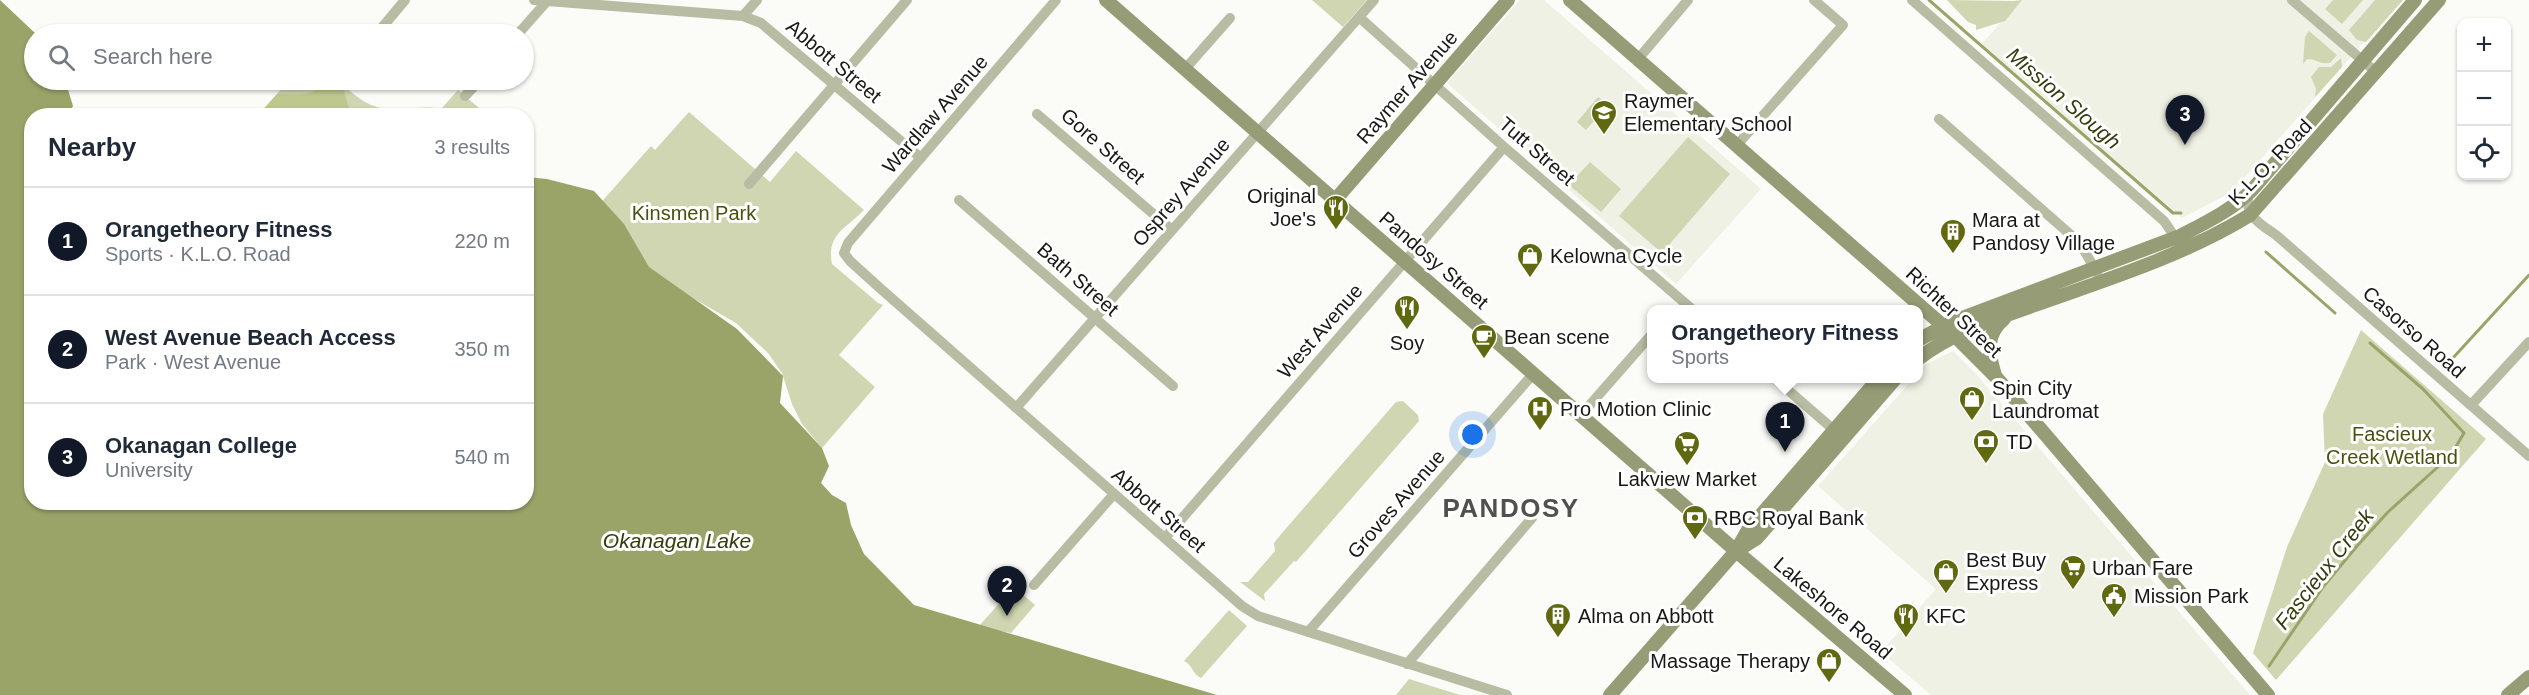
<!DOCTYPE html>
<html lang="en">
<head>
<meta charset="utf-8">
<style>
  body { margin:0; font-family:Arial,sans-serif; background:#f2f2f3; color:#1f2937 }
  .controls { position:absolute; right:18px; top:18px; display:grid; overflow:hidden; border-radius:12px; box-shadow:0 2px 4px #0004 }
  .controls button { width:54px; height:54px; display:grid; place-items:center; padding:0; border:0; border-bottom:2px solid #e0e1e3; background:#fff; color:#1f2937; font:30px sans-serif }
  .you { position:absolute; left:1473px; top:435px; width:21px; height:21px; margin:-15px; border:4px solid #fff; border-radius:50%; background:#1a73e8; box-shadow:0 0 0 9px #1a73e833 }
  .badge { display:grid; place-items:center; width:39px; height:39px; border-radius:50%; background:#111827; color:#fff; font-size:20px; font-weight:700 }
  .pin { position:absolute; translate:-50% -50px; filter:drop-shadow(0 2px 3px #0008) }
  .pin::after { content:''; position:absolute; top:32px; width:21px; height:18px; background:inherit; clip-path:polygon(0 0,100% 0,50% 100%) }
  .popup { position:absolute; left:1647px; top:305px; width:276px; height:78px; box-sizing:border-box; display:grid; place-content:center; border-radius:12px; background:#fff; filter:drop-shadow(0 2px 4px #0005); font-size:20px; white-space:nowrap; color:#747a83 }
  .popup b { font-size:22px; color:#1f2937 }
  .popup::after { content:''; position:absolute; left:50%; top:100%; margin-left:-12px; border:12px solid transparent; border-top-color:#fff }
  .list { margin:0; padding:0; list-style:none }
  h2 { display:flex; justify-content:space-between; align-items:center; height:78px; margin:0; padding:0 24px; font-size:26px }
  h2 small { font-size:20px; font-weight:400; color:#747a83 }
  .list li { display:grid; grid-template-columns:39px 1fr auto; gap:18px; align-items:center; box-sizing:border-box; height:108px; padding:0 24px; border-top:2px solid #e0e1e3 }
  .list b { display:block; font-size:22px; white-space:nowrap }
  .list p { margin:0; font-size:20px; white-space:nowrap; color:#747a83 }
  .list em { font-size:20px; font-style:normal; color:#747a83 }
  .icon { flex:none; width:33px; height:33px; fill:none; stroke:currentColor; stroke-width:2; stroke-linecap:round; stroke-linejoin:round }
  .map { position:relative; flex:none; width:2529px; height:695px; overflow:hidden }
  .search { position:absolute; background:#fff; box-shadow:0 2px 4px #0004; left:24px; top:24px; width:510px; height:66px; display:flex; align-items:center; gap:15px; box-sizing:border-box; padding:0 21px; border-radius:33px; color:#747a83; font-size:22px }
  .panel { position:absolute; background:#fff; box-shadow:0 2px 4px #0004; left:24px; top:108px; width:510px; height:402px; border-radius:24px }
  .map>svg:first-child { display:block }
  .built { fill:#eff1e4 }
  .green { fill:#cfd6b1 }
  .forest { fill:#bec88c }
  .water { fill:#9aa469 }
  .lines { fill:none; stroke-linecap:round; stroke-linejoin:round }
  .stream { stroke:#9aa469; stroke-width:3 }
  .street { stroke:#b7bca2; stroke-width:10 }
  .secondary { stroke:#969d76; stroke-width:14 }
  .labels { text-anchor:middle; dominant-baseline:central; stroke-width:6; stroke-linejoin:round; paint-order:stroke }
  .street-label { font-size:20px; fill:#181816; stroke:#fff }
  .poi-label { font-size:20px; fill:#181816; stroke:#fff; text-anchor:start }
  .park-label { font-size:20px; fill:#49510c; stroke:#fff }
  .water-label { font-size:21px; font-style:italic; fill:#363b0d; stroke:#fff }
  .district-label { font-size:26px; font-weight:bold; letter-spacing:1.5px; fill:#50514c; stroke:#fff }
</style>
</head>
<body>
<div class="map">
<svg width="2529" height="695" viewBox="0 0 2529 695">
  <rect width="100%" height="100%" fill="#fbfcf7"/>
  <path class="built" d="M1520,0H1544L1761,189L1676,284L1447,83Z
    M2020,0H2401L2232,192L2182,218L1981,45Z
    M1953,351L1977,375L2250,695H1931L1881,652L1936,589L1818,486L1913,379L1918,378L1919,372L1925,365Z"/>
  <path class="green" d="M1312,0H1367L1343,27Z
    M1947,0L2014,1L2022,0L2005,21L1976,30V25L1968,22Z
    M2333,0H2363L2342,24L2325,9Z
    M2375,0H2403L2366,42L2357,40L2349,30Z
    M2309,31L2337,55L2330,63C2317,64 2317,59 2307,59L2303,64L2305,37Z
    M2341,58L2342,67L2315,97L2316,89L2311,77L2319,67H2331Z
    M289,80H337C359,99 372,112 403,109C416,108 428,106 441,109L458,90L479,108L472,116H258Z
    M1598,97L1608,105L1586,130L1577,122Z
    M689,112L770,182L796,151L864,210C847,228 826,234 832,264L878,303L883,305L839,355L875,387L822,448L802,424L792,404L782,373L768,353L736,323L643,269L597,207L651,146L655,150Z
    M1688,137L1730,174L1662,253L1619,216Z
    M1590,162L1621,189L1601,212L1569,185Z
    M2361,330L2486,439L2276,680L2253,653L2287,547L2325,462L2323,414Z
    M1403,401L1418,415L1419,421L1296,562L1294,561L1264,594L1265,601L1240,582H1248L1275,551L1274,543L1282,533L1396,402Z
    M1014,587L1035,605L1011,633L978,627Z
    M1229,610L1247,626L1201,678C1192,674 1193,665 1184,661Z
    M1409,679L1460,695H1396Z"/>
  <path class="forest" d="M332,80H337L342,84L351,115H258L277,94C303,94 309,98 332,80Z"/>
  <path class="water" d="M0,0L36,34L34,80H65L73,106L68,115L32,116V502H526L527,177L547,179L594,191L624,224L649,267L737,329L783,376L780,403L822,448L829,466L821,483L832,495L846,503L851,525L864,554L914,605L1217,695H0Z"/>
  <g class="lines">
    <path class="stream" d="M1929,0L2173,213H2181
      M2266,252L2335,313
      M2452,359L2529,275
      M2269,666L2323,587L2357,546L2388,512L2451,455L2464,433L2423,389L2370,343"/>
    <path class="street" d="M534,0L743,16L761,23L921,158
      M1056,0L848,243L844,253L850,261L881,289L1242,606L1258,616L1507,695
      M1912,0L2164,221L2175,237
      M2292,0L2376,72
      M743,16L757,0
      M1359,17L1504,147L1693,310
      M380,30L405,0
      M518,34L548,0
      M1638,59L1688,0
      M1185,69L1230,18
      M465,96L480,80
      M1037,114L1172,230
      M1939,119L2080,243L2097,273
      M1737,145L1843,25L1814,0
      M749,184L907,0
      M2249,193C2243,215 2260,224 2276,235L2529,456
      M959,200L1173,386
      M1774,378L1834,430
      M2471,405L2529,342
      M1016,408L1374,0
      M1582,414L1652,334
      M1165,538L1504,147
      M1034,585L1114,494
      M1308,632L1534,373
      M1407,664L1532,518"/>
    <path class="secondary" d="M1106,0L1736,551L1905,695
      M1570,0L1956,337L1996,377L2268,695
      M1336,199L1508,0
      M1918,340L1954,321L2180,236C2205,223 2232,210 2252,190L2415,0
      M1918,359C1951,333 1996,319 2035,305C2108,279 2183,256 2250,215L2439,0
      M1995,375C1988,353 1985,335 2004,319
      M1738,550L1757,538L1896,378
      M1610,695L1736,551L1748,530L1879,378
      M2508,695L2529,677"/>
  </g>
  <defs>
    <symbol id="school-pin" viewBox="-11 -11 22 30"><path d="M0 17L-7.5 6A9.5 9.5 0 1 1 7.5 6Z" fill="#60690f" stroke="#fff"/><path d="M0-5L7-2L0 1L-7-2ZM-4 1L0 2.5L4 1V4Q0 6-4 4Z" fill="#fff"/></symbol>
    <symbol id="restaurant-pin" viewBox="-11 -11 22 30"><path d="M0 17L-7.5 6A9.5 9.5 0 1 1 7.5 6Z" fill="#60690f" stroke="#fff"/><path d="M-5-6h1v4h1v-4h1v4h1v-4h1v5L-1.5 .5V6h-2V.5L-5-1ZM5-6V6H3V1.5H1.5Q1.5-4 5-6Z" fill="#fff"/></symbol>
    <symbol id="building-pin" viewBox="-11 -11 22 30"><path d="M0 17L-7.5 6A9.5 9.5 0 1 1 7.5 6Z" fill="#60690f" stroke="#fff"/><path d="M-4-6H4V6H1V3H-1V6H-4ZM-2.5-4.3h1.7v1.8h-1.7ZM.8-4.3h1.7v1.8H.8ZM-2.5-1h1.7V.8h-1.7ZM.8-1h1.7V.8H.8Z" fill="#fff"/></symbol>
    <symbol id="shop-pin" viewBox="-11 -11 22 30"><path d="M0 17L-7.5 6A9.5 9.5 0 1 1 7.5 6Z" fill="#60690f" stroke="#fff"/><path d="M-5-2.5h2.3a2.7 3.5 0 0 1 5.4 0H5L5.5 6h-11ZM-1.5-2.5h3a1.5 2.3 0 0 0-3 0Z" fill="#fff"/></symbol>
    <symbol id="cafe-pin" viewBox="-11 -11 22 30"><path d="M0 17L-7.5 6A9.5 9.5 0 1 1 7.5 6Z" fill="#60690f" stroke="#fff"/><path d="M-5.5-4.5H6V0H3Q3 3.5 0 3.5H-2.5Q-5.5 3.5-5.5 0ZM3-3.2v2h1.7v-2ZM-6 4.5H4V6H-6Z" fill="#fff"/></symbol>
    <symbol id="hospital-pin" viewBox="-11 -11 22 30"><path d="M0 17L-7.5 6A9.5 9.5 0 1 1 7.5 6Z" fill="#60690f" stroke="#fff"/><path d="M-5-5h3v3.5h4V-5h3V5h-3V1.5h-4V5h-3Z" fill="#fff"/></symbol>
    <symbol id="bank-pin" viewBox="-11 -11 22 30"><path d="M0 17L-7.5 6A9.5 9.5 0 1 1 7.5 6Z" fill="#60690f" stroke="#fff"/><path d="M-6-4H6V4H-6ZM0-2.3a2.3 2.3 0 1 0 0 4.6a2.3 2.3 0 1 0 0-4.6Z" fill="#fff"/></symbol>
    <symbol id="supermarket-pin" viewBox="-11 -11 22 30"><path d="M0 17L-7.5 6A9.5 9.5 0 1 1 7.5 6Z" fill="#60690f" stroke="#fff"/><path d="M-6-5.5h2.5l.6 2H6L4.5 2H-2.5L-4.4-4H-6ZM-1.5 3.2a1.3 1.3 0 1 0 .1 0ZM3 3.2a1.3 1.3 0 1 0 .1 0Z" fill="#fff"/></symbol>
    <symbol id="civic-pin" viewBox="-11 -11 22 30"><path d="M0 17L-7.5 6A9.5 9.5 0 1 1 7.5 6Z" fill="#60690f" stroke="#fff"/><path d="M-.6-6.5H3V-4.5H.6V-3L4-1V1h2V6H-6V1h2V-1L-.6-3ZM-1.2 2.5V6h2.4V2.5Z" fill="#fff"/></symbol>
  </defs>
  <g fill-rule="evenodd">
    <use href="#school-pin" x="1589" y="98" width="30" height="40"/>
    <use href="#restaurant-pin" x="1321" y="193" width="30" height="40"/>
    <use href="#building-pin" x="1938" y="217" width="30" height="40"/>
    <use href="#shop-pin" x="1515" y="241" width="30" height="40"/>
    <use href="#restaurant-pin" x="1392" y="293" width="30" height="40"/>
    <use href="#cafe-pin" x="1469" y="322" width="30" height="40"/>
    <use href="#shop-pin" x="1957" y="384" width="30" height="40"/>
    <use href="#hospital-pin" x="1525" y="394" width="30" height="40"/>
    <use href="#bank-pin" x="1971" y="427" width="30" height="40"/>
    <use href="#supermarket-pin" x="1672" y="429" width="30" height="40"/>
    <use href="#bank-pin" x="1680" y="503" width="30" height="40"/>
    <use href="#supermarket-pin" x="2058" y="553" width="30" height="40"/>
    <use href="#shop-pin" x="1931" y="557" width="30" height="40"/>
    <use href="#civic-pin" x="2099" y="581" width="30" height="40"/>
    <use href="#building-pin" x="1543" y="601" width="30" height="40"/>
    <use href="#restaurant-pin" x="1891" y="601" width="30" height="40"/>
    <use href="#shop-pin" x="1814" y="646" width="30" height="40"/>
  </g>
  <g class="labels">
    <g class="street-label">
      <text transform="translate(834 61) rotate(40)">Abbott Street</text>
      <text transform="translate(1407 87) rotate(-49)">Raymer Avenue</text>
      <text transform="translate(935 114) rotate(-49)">Wardlaw Avenue</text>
      <text transform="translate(1103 146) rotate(41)">Gore Street</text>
      <text transform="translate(1537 151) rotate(41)">Tutt Street</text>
      <text transform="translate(2270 162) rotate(-46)">K.L.O. Road</text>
      <text transform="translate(1181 192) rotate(-49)">Osprey Avenue</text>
      <text transform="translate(1434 260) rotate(41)">Pandosy Street</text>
      <text transform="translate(1078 279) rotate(41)">Bath Street</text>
      <text transform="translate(1954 312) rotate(43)">Richter Street</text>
      <text transform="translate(1320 331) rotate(-49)">West Avenue</text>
      <text transform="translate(2414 332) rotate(41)">Casorso Road</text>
      <text transform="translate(1396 504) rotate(-49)">Groves Avenue</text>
      <text transform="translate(1159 510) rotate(41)">Abbott Street</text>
      <text transform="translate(1833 608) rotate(40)">Lakeshore Road</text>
    </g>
    <g class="poi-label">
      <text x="1624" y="101">Raymer<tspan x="1624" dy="23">Elementary School</tspan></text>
      <text x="1316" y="196" text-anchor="end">Original<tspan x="1316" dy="23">Joe's</tspan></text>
      <text x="1972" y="220">Mara at<tspan x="1972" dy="23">Pandosy Village</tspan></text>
      <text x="1550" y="256">Kelowna Cycle</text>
      <text x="1504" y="337">Bean scene</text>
      <text x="1407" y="343" text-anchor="middle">Soy</text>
      <text x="1992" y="388">Spin City<tspan x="1992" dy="23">Laundromat</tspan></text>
      <text x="1560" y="409">Pro Motion Clinic</text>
      <text x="2006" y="442">TD</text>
      <text x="1687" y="479" text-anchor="middle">Lakview Market</text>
      <text x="1714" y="518">RBC Royal Bank</text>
      <text x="1966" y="560">Best Buy<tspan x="1966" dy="23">Express</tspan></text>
      <text x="2092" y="568">Urban Fare</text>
      <text x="2134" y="596">Mission Park</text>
      <text x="1578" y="616">Alma on Abbott</text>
      <text x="1926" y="616">KFC</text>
      <text x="1810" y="661" text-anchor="end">Massage Therapy</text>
    </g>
    <g class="park-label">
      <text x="694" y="213">Kinsmen Park</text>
      <text x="2392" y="434">Fascieux<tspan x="2392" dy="23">Creek Wetland</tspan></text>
    </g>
    <g class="water-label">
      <text transform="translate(2064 98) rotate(41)">Mission Slough</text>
      <text x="677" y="540">Okanagan Lake</text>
      <text transform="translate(2324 569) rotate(-52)">Fascieux Creek</text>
    </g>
    <g class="district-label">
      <text x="1511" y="508">PANDOSY</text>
    </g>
  </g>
</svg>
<div class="controls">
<button>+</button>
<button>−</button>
<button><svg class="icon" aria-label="locate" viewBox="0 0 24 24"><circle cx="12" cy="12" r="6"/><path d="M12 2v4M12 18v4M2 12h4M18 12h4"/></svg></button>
</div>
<div class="you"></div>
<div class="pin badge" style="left:1785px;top:452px">1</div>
<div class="popup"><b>Orangetheory Fitness</b>Sports</div>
<div class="pin badge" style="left:1007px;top:616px">2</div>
<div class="pin badge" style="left:2185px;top:145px">3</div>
<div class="search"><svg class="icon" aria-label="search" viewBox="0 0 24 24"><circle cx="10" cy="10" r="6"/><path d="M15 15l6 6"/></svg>Search here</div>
<section class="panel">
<h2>Nearby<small>3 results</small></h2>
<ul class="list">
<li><span class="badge">1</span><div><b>Orangetheory Fitness</b><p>Sports · K.L.O. Road</p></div><em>220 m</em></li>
<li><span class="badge">2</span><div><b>West Avenue Beach Access</b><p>Park · West Avenue</p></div><em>350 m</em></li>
<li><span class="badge">3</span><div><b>Okanagan College</b><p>University</p></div><em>540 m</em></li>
</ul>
</section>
</div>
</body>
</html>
